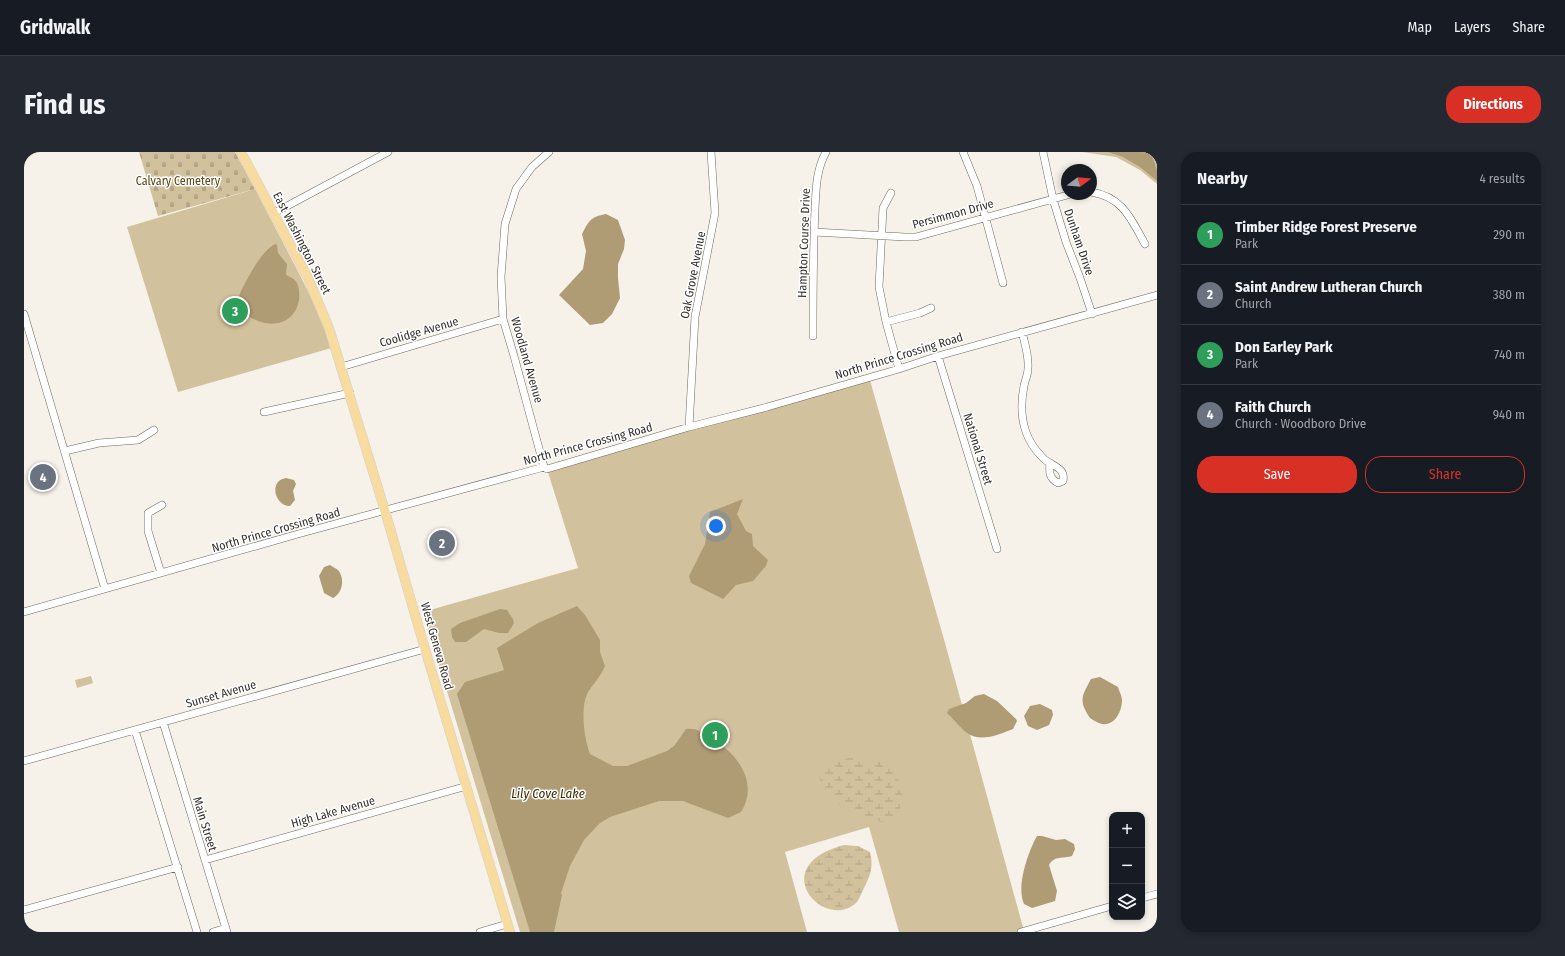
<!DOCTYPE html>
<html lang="en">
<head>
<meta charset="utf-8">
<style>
  body { margin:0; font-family:"Fira Sans Condensed",sans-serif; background:#242831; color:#f1f3f6 }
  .controls { position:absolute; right:12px; bottom:12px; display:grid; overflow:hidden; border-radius:8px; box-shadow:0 2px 6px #0003 }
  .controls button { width:36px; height:36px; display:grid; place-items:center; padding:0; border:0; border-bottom:1px solid #363941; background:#171b24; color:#f1f3f6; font:20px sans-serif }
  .compass { position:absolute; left:1037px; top:12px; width:36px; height:36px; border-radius:50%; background:#171b24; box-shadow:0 2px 6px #0003; rotate:74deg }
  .you { position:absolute; left:692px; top:374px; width:14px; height:14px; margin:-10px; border:3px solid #fff; border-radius:50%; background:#1a73e8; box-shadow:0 0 0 6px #1a73e833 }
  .badge { display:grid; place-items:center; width:26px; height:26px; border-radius:50%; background:#d93025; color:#fff; font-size:13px; font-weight:700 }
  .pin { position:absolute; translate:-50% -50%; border:2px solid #fff; box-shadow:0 1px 4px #0006 }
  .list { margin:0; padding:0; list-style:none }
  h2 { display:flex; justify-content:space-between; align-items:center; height:52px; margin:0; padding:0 16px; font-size:17px }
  h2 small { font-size:13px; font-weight:400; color:#9ea1a6 }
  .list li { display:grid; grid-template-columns:26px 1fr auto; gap:12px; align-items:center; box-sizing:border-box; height:60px; padding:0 16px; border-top:1px solid #363941 }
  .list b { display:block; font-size:15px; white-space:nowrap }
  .list p { margin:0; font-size:13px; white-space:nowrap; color:#9ea1a6 }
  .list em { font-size:13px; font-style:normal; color:#9ea1a6 }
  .actions { display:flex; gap:8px; padding:12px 16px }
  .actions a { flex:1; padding:9px 0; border:1px solid #d93025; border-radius:16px; text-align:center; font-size:14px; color:#d93025 }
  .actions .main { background:#d93025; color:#fff }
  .icon { flex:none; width:22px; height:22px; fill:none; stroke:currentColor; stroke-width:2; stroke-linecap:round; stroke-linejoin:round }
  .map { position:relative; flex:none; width:1133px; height:780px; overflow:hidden; border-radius:16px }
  header { display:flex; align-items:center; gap:24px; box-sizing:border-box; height:56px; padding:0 20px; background:#171b24; border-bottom:1px solid #363941 }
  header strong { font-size:19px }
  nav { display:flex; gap:22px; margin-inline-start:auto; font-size:14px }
  .intro { display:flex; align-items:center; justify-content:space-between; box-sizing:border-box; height:96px; padding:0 24px }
  h1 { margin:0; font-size:28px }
  .button { padding:10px 18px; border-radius:16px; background:#d93025; color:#fff; font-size:14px; font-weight:700 }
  main { display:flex; gap:24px; padding:0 24px }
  aside { flex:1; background:#171b24; border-radius:16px; box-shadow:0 2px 6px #0003 }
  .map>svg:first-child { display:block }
  .green { fill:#d2c19d }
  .wetland { fill:url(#wetland-marsh) }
  .cemetery { fill:url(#cemetery-stones) }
  .water { fill:#af9c75 }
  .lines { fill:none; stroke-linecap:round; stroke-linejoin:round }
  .minor-casing { stroke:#6b6861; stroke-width:8 }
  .major-casing { stroke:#d2d1d1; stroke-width:10 }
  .minor { stroke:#fff; stroke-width:7 }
  .major { stroke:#f7db9f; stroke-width:9 }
  .labels { text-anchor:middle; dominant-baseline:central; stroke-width:3; stroke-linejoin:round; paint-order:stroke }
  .park-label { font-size:12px; fill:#5c4716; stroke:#fff }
  .street-label { font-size:12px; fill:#32302d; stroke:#fff }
  .water-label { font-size:13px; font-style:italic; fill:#3b2c0a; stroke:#fff }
</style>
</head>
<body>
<header>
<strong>Gridwalk</strong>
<nav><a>Map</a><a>Layers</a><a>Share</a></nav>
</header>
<div class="intro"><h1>Find us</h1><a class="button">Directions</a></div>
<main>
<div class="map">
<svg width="1133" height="780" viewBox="0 0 1133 780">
  <defs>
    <pattern id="wetland-marsh" width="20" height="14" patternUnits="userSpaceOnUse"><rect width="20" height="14" fill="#d2c19d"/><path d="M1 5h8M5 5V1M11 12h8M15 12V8" fill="none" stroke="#b5a688"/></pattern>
    <pattern id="cemetery-stones" width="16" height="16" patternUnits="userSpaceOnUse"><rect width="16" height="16" fill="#d2c19d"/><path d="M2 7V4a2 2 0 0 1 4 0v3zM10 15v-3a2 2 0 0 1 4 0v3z" fill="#b5a688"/></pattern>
  </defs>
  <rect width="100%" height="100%" fill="#f6f2e9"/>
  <path class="green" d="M1058,0H1133V32L1116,18L1092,5Z
    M231,37L276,123L311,195L154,240L103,75Z
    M845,225L921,491L1000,779L994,780H875L845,675L761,700L783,780H496L399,460L554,416L523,317Z
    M67,524L69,531L53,536L51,528Z"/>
  <path class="wetland" d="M827,605L848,609L866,608L870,610L880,649L869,670C842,672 802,653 795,625L799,615Z
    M820,693L834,694L846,700C850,717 846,723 839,738C837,742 835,748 832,751C800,780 740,714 820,693Z"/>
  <path class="cemetery" d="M115,0H211L231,37L134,64Z"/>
  <path class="water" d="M1084,0H1127L1133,18V29L1116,15L1099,5Z
    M582,62L594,68L601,88L600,97L594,112V126L596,146L588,162L579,171L566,173L535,143L559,117L562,99L558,82C565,69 566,65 582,62Z
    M251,92L253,93L254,101L263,112L262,123C264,124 266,125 268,126C275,129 276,141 275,148C268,188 213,170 215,147C215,142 218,137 220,133C227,120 238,99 251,92Z
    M262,326L270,328L272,332L269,339L271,348L266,354C251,354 244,329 262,326Z
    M719,347L713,362L722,379L728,382L729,394L744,408L742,414L729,429L712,433L699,447L667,431L665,424L681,392L686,360Z
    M306,413C308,415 312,416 314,418C321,426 319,441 309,446L300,441L295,424L300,415Z
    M553,454L561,463L576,488V500L581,514C577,524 570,531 564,540C556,554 560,587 566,602L589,614H603L643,599L650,594L662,577C672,576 677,580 685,584C712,600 736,630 717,660L704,666L659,649H635L586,665L576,671L560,688L546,714L537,741L538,743L530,780H506L433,542L441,530L480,518L473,496L514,471Z
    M476,457L483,458L489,467L490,471L484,481C473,482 470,479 460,477L442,490H431L428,485L427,477L436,471Z
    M1076,525L1094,535C1095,539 1098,544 1098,548C1098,559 1091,574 1078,572C1074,571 1069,568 1066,566C1054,548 1058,544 1067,527Z
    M960,542L973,549L992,567L993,569L989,577C976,582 957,591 943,581C936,576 930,567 923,561L925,557L942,551L951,544Z
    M1016,552L1028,558L1029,563L1025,573L1013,578L1004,574L1000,564L1006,554Z
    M1013,684H1018L1032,688L1041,687L1050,692L1051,697L1048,704C1039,707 1031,703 1025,713L1033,739L1031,749L1008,756L1000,752C992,735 1004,700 1013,684Z"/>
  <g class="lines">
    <defs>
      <path id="minor" d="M939,0L953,34L979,131
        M1019,0L1029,47L1042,90L1056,126L1068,162
        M1067,40C1099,45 1107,67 1121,92
        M867,41L859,56L855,135L862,170L875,217
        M250,61L364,0
        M790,80L881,85H892L1047,42
        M0,162L81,437
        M862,170L896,161L907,156
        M998,180C1001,192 1005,204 1004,216C1004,223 1001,228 1000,234C997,249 997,266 1002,280C1005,289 1012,299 1019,306C1027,314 1042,315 1039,329L1034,331C1025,326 1025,320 1026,311
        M789,184C789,142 789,100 791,57C792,38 792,18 802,0
        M914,204L973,397
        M317,215L479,167
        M240,260L326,241
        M665,275L671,165L691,61L687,0
        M41,299L75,291L114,288L130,278
        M520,315L490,204L479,167L477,125L481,72L492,37L508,15L525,0
        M137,421L124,379V361L138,353
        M0,460L274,382L520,315L523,317L665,275L743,255L875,217L914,204L1133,143
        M139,570L203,780
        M111,578L173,780
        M0,609L401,497
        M181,708L443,634
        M1118,746L1133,742
        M0,758L154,715
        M189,780L202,776
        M456,780L483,772
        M997,780L1088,754"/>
      <path id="major" d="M217,0L284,126L305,176L361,359L401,497L486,780"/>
    </defs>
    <use href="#minor" class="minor-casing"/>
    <use href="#major" class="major-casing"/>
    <use href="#minor" class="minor"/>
    <use href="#major" class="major"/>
  </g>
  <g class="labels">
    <g class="park-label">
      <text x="154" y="29">Calvary Cemetery</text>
    </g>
    <g class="street-label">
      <text transform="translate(929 62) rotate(-15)">Persimmon Drive</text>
      <text transform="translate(1055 90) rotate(71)">Dunham Drive</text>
      <text transform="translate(278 91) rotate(63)">East Washington Street</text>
      <text transform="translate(780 91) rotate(-88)">Hampton Course Drive</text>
      <text transform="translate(669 123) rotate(-79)">Oak Grove Avenue</text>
      <text transform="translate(395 180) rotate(-16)">Coolidge Avenue</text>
      <text transform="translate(875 204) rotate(-17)">North Prince Crossing Road</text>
      <text transform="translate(503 208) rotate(74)">Woodland Avenue</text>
      <text transform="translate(564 292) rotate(-15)">North Prince Crossing Road</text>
      <text transform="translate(954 297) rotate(73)">National Street</text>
      <text transform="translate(252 378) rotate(-16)">North Prince Crossing Road</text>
      <text transform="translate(413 494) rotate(74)">West Geneva Road</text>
      <text transform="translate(197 542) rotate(-16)">Sunset Avenue</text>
      <text transform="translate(309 660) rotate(-16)">High Lake Avenue</text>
      <text transform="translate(181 672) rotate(73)">Main Street</text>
    </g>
    <g class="water-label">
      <text x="524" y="641">Lily Cove Lake</text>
    </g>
  </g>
</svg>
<div class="controls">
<button>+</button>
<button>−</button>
<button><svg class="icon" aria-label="layers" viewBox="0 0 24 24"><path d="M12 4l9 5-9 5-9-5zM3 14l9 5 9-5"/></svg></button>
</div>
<svg class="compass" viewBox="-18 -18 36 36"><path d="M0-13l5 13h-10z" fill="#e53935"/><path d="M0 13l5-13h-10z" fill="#9ea1a6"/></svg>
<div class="you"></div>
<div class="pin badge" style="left:691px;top:583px;background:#2e9e5b">1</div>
<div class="pin badge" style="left:418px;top:391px;background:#6b7280">2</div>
<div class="pin badge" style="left:211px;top:159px;background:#2e9e5b">3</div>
<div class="pin badge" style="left:19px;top:325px;background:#6b7280">4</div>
</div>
<aside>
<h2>Nearby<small>4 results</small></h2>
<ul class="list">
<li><span class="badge" style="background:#2e9e5b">1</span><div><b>Timber Ridge Forest Preserve</b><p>Park</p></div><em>290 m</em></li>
<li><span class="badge" style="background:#6b7280">2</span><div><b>Saint Andrew Lutheran Church</b><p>Church</p></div><em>380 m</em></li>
<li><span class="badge" style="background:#2e9e5b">3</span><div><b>Don Earley Park</b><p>Park</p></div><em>740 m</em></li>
<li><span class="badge" style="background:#6b7280">4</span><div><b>Faith Church</b><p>Church · Woodboro Drive</p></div><em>940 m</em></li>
</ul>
<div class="actions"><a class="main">Save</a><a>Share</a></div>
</aside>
</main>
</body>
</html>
